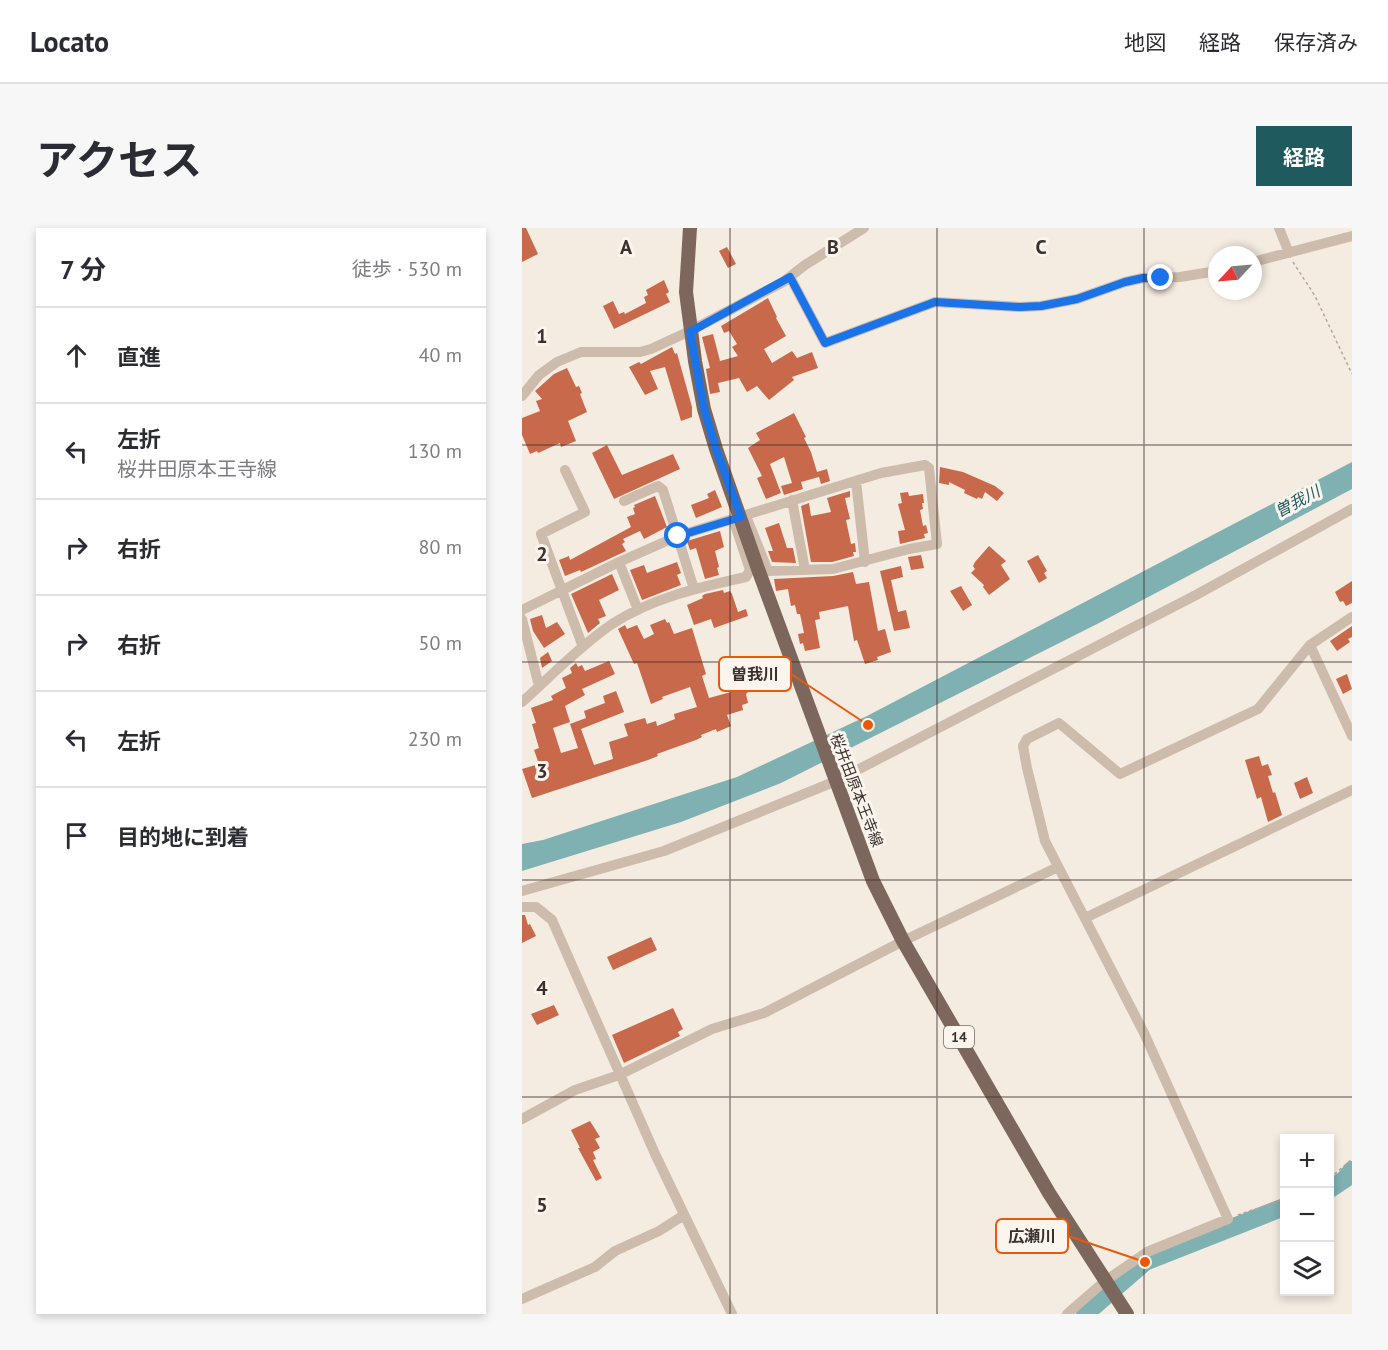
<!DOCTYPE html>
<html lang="ja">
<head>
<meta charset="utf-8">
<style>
  body { margin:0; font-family:"PT Sans","Noto Sans JP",sans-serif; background:#f7f7f7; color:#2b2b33 }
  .controls { position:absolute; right:18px; bottom:18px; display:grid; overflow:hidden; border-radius:0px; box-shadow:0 3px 9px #0003 }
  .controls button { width:54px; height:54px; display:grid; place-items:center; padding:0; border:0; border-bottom:2px solid #e1e1e2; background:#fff; color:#2b2b33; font:30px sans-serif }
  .compass { position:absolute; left:686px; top:18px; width:54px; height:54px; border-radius:50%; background:#fff; box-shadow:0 3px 9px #0003; rotate:244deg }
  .stop { position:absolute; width:18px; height:18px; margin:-14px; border:4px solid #1a73e8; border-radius:50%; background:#fff }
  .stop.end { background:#1a73e8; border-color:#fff; box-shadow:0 2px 6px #0008 }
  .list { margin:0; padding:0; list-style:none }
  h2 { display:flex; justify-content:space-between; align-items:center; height:78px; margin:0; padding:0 24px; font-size:26px }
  h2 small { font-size:20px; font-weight:400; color:#7c7c81 }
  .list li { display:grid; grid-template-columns:39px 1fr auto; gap:18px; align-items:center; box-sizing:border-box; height:96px; padding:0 24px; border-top:2px solid #e1e1e2 }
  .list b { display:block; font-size:22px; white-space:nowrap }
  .list p { margin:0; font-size:20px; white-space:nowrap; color:#7c7c81 }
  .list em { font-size:20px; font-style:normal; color:#7c7c81 }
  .icon { flex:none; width:33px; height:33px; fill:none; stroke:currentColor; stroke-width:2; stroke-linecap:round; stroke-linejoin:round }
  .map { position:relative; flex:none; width:830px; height:1086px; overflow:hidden; border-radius:0px }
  header { display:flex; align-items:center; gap:36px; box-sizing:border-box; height:84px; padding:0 30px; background:#fff; border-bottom:2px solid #e1e1e2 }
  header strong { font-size:28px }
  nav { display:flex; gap:33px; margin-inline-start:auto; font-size:21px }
  .intro { display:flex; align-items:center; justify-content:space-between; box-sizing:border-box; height:144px; padding:0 36px }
  h1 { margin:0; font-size:42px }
  .button { padding:15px 27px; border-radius:0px; background:#1f5a5e; color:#fff; font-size:21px; font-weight:700 }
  main { display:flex; gap:36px; padding:0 36px }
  aside { flex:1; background:#fff; border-radius:0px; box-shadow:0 3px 9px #0003 }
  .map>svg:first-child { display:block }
  .water { fill:#7fb0b2 }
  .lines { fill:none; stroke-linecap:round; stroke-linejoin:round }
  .river { stroke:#7fb0b2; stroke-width:18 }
  .building { fill:#c8694b }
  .path { stroke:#b9a596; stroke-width:1.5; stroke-dasharray:3 3; stroke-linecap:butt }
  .minor { stroke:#cdbbac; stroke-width:10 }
  .major { stroke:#7d675c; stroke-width:14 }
  .route { stroke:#1a73e8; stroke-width:8 }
  .grid { fill:none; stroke:#3b302b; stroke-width:1.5; stroke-opacity:0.55 }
  .labels { text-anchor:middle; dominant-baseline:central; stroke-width:6; stroke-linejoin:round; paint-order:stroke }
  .shield { fill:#fbf5ee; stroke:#756b66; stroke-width:1.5 }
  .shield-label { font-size:14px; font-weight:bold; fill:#3b302b }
  .street-label { font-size:15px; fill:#3b302b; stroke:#fbf5ee }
  .water-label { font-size:16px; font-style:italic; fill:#1f5a5e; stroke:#fbf5ee }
  .grid-label { font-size:20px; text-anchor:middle; font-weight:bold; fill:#3b302b; stroke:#fbf5ee; stroke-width:6; stroke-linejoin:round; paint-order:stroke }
  .leader { fill:none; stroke:#e8590c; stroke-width:2 }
  .callout-dot { fill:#e8590c; stroke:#fbf5ee; stroke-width:2 }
  .callout { fill:#fbf5ee; stroke:#e8590c; stroke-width:2 }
  .callout-label { font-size:16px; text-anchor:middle; font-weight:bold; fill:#3b302b }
</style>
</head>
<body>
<header>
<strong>Locato</strong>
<nav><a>地図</a><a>経路</a><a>保存済み</a></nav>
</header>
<div class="intro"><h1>アクセス</h1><a class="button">経路</a></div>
<main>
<aside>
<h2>7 分<small>徒歩 · 530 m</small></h2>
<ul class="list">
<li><svg class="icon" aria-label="ahead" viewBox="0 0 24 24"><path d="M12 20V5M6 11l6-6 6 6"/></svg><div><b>直進</b></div><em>40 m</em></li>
<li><svg class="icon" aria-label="left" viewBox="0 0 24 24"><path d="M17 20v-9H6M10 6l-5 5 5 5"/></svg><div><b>左折</b><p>桜井田原本王寺線</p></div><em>130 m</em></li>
<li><svg class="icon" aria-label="right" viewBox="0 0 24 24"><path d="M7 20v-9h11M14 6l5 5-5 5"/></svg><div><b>右折</b></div><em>80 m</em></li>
<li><svg class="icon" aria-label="right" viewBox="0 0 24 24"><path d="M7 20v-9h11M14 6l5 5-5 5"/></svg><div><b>右折</b></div><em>50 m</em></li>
<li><svg class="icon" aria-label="left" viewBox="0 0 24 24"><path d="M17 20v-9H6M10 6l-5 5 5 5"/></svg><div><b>左折</b></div><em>230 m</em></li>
<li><svg class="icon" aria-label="arrive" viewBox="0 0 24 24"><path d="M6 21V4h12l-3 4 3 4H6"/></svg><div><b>目的地に到着</b></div></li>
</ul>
</aside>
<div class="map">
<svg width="830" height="1086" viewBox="0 0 830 1086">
  <rect width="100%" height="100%" fill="#f4ebe1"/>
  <path class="water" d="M830,234V261L579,394L259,555L159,594L0,643V616L21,612L215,549L345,488Z"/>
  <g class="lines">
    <path class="river" d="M808,961L823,951L830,942
      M563,1086L623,1034L762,979"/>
  </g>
  <path class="building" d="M0,0H4L16,26L0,34Z
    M205,19L214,36L206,40L197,23Z
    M142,52L147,64L144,66L148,74L92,101L81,78L91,73L97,86L102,84L103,86L124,75L122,69L126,67L124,62Z
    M246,70L255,89L254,90L264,108L242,121L250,135L270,123L275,130L290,124L296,140L270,149L272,152L247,172L235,158L225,164L217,150L196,155L198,164L188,166L184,141L188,140L180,109L191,106L198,133L216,128L210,119L215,116L207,103L202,105L199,98Z
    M150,119L153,126L155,125L170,179V189L159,193L143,139L128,143L136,161L123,167L107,139L117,134L119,136Z
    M45,140L54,159L57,158L60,165L58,166L65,184L46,193L54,213L39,219L38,215L16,225L15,223L8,226L0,207V190L18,183L14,173L20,171L13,163L32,146Z
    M272,185L284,209L282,210L289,224L295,244L305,241L308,253L299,256L297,249L279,254L281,261L262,267L259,258L270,255L262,229L248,236L259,265L244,271L235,250L240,248L226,220L238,212L234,205Z
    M85,217L100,247L151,226L158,241L92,271L70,225Z
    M418,239L441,244L473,258L482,265L475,273L463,264L460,271L456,269L455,271L442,265L443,262L427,254V257L417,255Z
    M193,262L200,279L174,290L169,277L187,270L185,266Z
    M328,263V269L323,270L328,291L324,292L329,316L333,315L334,324H331L332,328L310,334H289L279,278L287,275L289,288L309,284L305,270Z
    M386,264L387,268L401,266L402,275H400L401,281L398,282L401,298L404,297L406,305L402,306L403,310L378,316L376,303L383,302L376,276L380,275L378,265Z
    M133,268L145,299L122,311L118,303L101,311L103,314L100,316L104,323L59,344L58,342L43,348L37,332L47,328L48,332L109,299L105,289L113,286L111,280L113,279L112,277Z
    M257,295L265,320H271L274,335L250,334L246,323H251L243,300Z
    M198,303L202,319L193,323L197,339L195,340L197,347L183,351L174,320L168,322L165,313Z
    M467,318L484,333L479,337L488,351L467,367L461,359L462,357L449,345L453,341L451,338L453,334Z
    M399,327L402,340L389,342L386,329Z
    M516,327L525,343L522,345L525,350L517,355L505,333Z
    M155,334L159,345L155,347L159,357L120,372L108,342L122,337L125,345Z
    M379,338L381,349L369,352L376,384L384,382L388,400L372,403L358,343Z
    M331,344L334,356L347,354L356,403L363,401L369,424L355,429L356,432L343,436L335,412L332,413L326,378L297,384L298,391L293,392L298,420L283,423L281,415L278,416L276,406L282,405L278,386H275L273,377L269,378L266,361L254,363L252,351L311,348Z
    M90,346L97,362L77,372L84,388L76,391L78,395L66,405L49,366Z
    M830,353V375L824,378L821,373L818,374L813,364Z
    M439,358L450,377L441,383L428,363Z
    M201,362L202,365L208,363L210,366L216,384L224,381L226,388L192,400L189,391L172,397L165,377L181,370L180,368L183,366Z
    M20,387L24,400L35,394L43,406L22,420L11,403L8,391Z
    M143,391L145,395L147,394L152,406L170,400L184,446L180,448L187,470L209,464L208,459L225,454L227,463L224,466L226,475L220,477L221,482L205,487L209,498L195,504L194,501L179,507L180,509L174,512L135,526L136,528L126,532L10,570L0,541L17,536L12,522L17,520L10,496L14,495L9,480L31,472L29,468L44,460L40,450L50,445L48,440L54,435L56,439L60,437L63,443L87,433L93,446L60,461L63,467L43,478L48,494L31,500L39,525L56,520L48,496L64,490L62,483L83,475L81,468L94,463L102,484L59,501L72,537L91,531L87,514L106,508L102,496L123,490L125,496L134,493L135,498L153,491L152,486L175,479L168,459L140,469L141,471L129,476L115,435L112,436L96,401L103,397L105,401L115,397L122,411L132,406L128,397Z
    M830,398V409L826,411L828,414L815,423L808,413Z
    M26,424L30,433L20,440L18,430Z
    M825,446L830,461L821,466L814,451Z
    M737,528L740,538L746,536L750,547L746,548L751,565L753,564L760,587L746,594L739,569L735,571L723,532Z
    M785,549L791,565L778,571L772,555Z
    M0,687H3L6,697L8,696L14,708L0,715Z
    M129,709L135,722L91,742L85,729Z
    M32,777L37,787L15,797L9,786Z
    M151,780L161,801L156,804L158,808L102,835L90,807Z
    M68,893L78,909L73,911L78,920L71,924L74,931L71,932L80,950L74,953L56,920H58L49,902Z"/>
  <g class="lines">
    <path class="path" d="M771,34L793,68L830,146
      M808,950L830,931
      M716,987L762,971"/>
    <path class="minor" d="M757,0L767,25
      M731,34L830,8
      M268,49L303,115L413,74L498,79L519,78L555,71L603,54L621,50L658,49L695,43
      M0,168L17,147L35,134L59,124H118L129,121L168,103L261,54L283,37L342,0
      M43,242L63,284L19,306L61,419
      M334,253L343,334
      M270,272L283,342
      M102,273L136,258L141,262L172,361
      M97,334L116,382
      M0,382L97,334L156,308L359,245L403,237L407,240L415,316L387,321L311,341L246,343L226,293L219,289
      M0,391L17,458
      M788,417L830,508
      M0,474C29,448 58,418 90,396C130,370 178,359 224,349L228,342L211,291
      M0,663L142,623L314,553L674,367L830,281
      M0,679H14L30,692L134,928L210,1086
      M563,690L830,562
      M0,891L53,862L97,847L190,801L242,785L381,713L536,639
      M0,1071L73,1039L93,1023L137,1003L162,987
      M545,1086L583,1053L625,1024L706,991L622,805L523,613L505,540L501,518L505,511L537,495L598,546L736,481L788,417L830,389"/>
    <path class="major" d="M168,0L164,64L173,133L182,181L194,221L236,341L351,653L381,713L527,965L605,1086"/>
  </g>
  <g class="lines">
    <path class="route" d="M156,308L219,289L194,221L182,181L168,104L268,49L303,115L413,74L498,79L519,78L555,71L603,54L621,50H639"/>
  </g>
  <path class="grid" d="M208,0V1086M415,0V1086M622,0V1086M0,217H830M0,434H830M0,652H830M0,869H830"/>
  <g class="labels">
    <rect class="shield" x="422" y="798" width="30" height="22" rx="4.5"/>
    <g class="shield-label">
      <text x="437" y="809">14</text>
    </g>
    <g class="street-label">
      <text transform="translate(335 562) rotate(69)">桜井田原本王寺線</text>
    </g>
    <g class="water-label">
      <text transform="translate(775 273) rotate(-28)">曽我川</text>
    </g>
  </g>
  <g class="grid-label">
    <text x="104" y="26">A</text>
    <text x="311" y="26">B</text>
    <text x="519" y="26">C</text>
    <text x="20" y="115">1</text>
    <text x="20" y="333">2</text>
    <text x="20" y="550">3</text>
    <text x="20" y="767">4</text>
    <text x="20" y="984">5</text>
  </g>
  <path class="leader" d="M346 497L269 446M623 1034L546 1008"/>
  <g class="callout-dot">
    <circle cx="346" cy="497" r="6"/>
    <circle cx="623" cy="1034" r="6"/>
  </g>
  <g class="callout">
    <rect x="197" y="429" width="72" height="34" rx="6"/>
    <rect x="474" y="991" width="72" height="34" rx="6"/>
  </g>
  <g class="callout-label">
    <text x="233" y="452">曽我川</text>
    <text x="510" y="1014">広瀬川</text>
  </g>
</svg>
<div class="controls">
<button>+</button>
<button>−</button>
<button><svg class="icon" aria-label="layers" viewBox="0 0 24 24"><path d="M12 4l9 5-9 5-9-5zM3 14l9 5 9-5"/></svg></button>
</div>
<svg class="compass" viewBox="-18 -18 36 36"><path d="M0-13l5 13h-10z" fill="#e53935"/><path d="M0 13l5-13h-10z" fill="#7c7c81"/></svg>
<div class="stop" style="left:156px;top:308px"></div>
<div class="stop end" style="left:639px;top:50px"></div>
</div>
</main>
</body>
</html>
